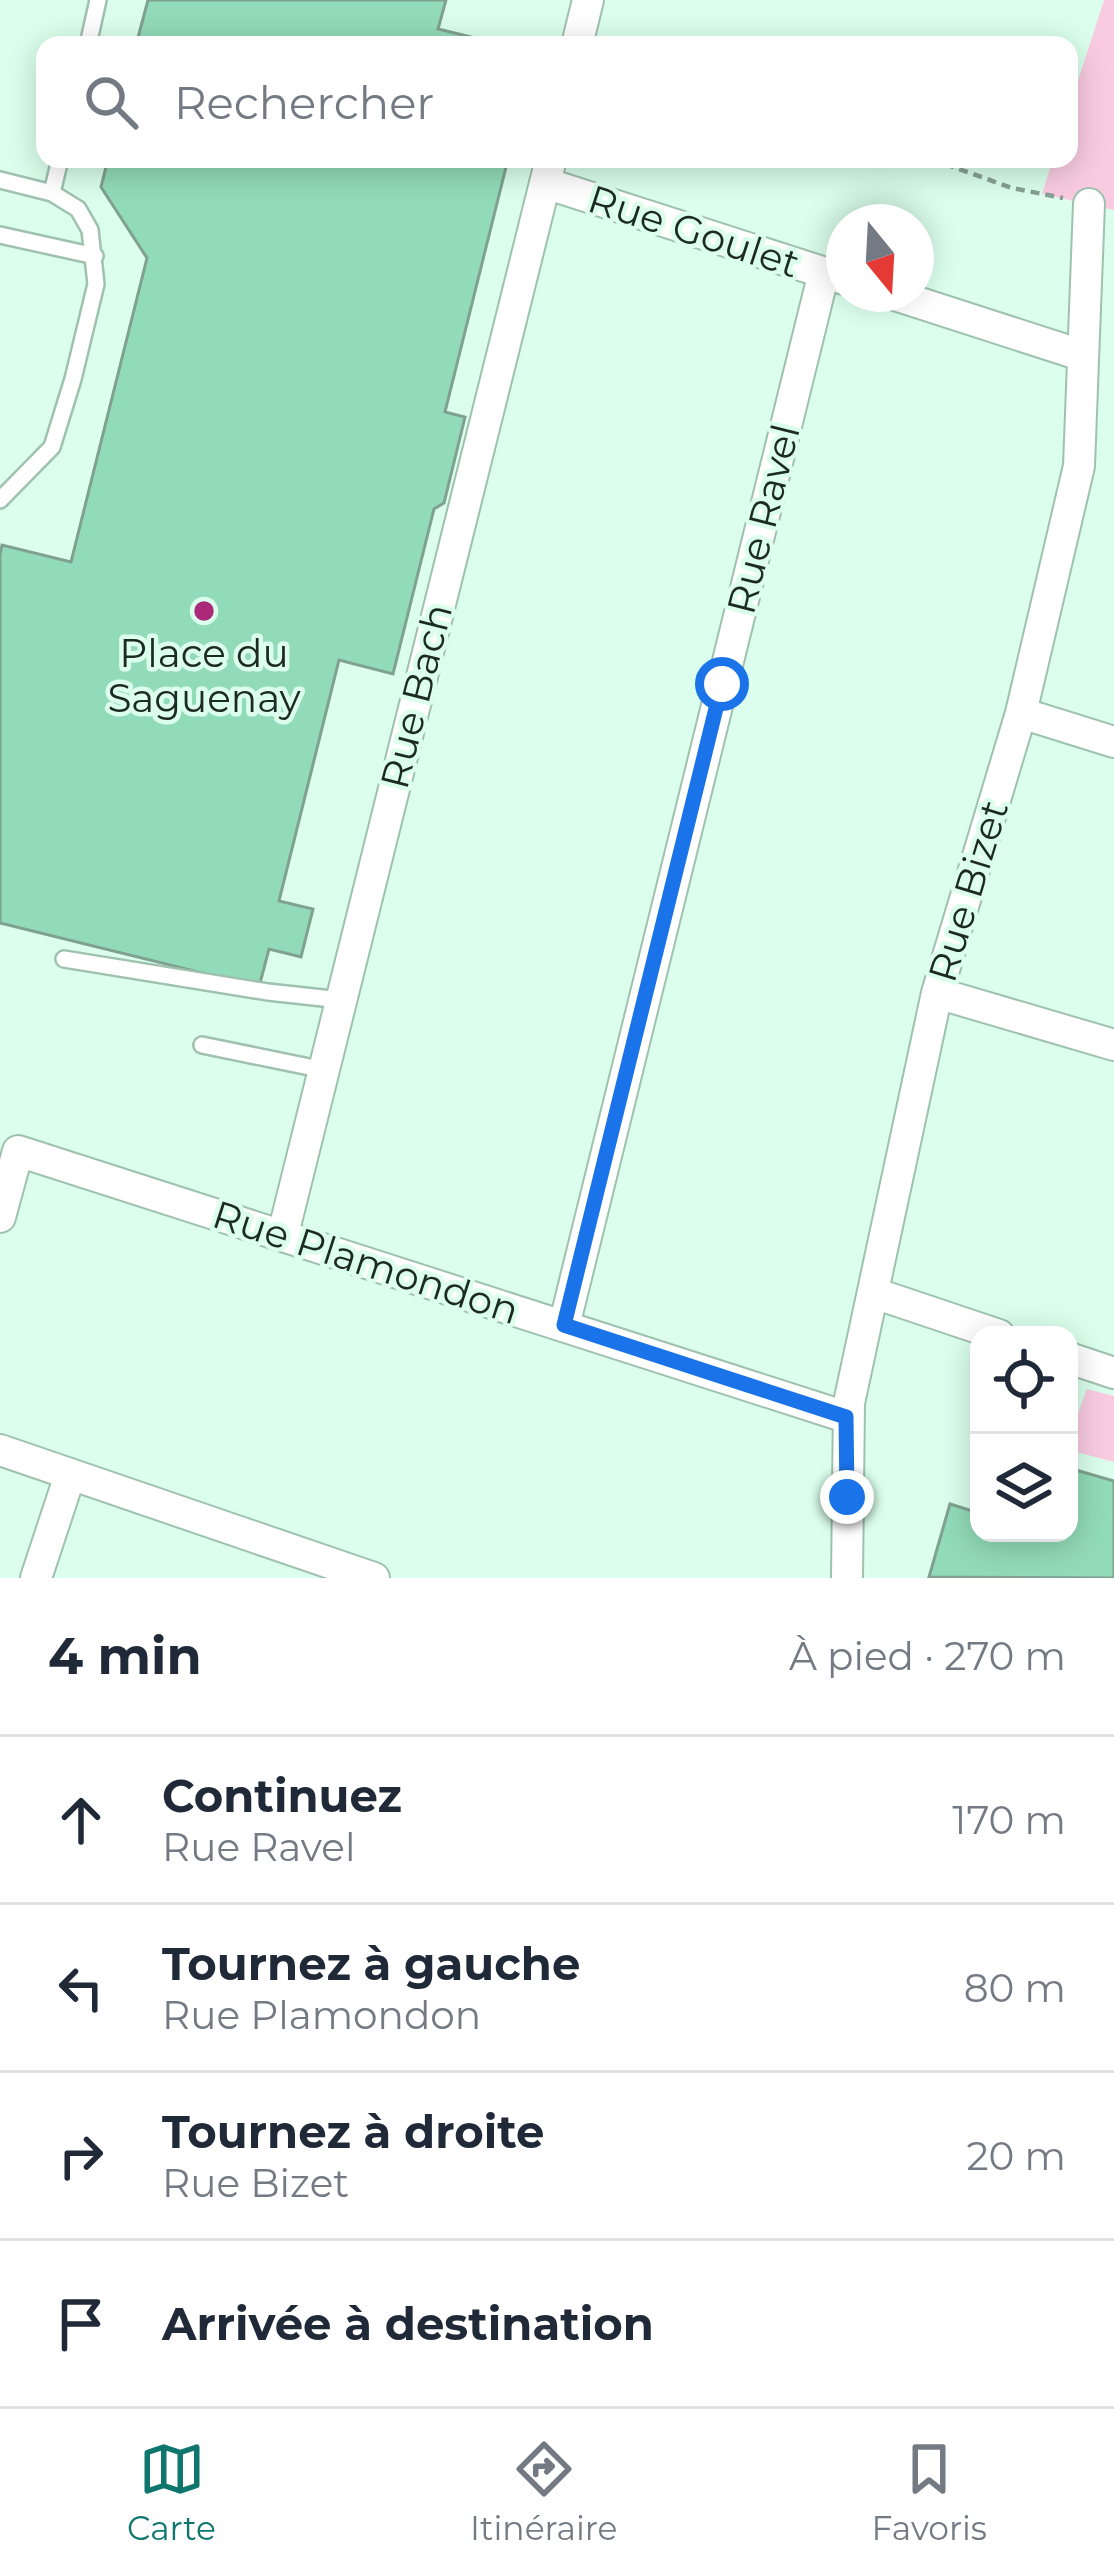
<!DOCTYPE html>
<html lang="fr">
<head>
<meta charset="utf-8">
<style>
  body { margin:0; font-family:Montserrat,sans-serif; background:#f2f2f3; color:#1f2937 }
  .controls { position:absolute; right:36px; bottom:36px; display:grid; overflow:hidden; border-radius:24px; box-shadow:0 6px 30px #0003 }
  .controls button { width:108px; height:108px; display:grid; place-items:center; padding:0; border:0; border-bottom:3px solid #e0e1e3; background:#fff; color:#1f2937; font:60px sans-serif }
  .compass { position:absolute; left:826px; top:204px; width:108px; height:108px; border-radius:50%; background:#fff; box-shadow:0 6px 30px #0003; rotate:162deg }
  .stop { position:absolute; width:36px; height:36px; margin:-27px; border:9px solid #1a73e8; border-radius:50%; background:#fff }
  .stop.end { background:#1a73e8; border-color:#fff; box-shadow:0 3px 12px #0008 }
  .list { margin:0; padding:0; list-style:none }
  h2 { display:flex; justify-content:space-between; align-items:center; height:156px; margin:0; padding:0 48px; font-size:51px }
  h2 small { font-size:39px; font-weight:400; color:#747a83 }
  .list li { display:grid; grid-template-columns:78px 1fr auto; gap:36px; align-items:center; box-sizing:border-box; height:168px; padding:0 48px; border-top:3px solid #e0e1e3 }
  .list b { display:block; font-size:45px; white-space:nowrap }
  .list p { margin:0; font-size:39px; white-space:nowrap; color:#747a83 }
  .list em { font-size:39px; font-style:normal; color:#747a83 }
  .icon { flex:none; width:66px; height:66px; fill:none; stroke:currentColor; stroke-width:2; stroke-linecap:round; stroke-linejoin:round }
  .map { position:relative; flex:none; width:1114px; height:1578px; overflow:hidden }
  .search { position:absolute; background:#fff; box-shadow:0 6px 30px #0003; left:36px; right:36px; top:36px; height:132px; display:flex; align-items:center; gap:30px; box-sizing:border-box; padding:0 42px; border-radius:24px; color:#747a83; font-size:45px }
  .sheet { height:828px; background:#fff }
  nav { display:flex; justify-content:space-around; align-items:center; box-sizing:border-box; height:168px; border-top:3px solid #e0e1e3; background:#fff; font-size:33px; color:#747a83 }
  nav a { display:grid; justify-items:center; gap:6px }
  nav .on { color:#0f766e }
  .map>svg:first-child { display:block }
  .green { fill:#f9cbe1 }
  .building { fill:#92dbb8; stroke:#80a190; stroke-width:3 }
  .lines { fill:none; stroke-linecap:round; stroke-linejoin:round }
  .service-casing { stroke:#9fc1af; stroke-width:20 }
  .minor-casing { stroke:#9fc1af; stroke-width:34 }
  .path { stroke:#87a093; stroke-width:4.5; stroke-dasharray:9 6; stroke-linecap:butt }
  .service { stroke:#fff; stroke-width:15 }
  .minor { stroke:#fff; stroke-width:30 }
  .route { stroke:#1a73e8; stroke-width:15 }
  .poi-dot { fill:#aa2a79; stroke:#dbffec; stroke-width:4.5 }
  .labels { text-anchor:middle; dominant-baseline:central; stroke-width:9; stroke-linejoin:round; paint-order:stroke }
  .street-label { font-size:39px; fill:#1d2a23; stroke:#dbffec }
  .poi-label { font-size:39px; fill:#1d2a23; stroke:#dbffec }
</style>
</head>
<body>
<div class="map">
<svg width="1114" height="1578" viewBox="0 0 1114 1578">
  <rect width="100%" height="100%" fill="#dbffec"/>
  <path class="green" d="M1104,0H1114V210L1042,194L1053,159H1069V109Z
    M1087,1389L1114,1396V1462L1069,1450V1437Z"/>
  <path class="building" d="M148,0H446L438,29L504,45H136Z
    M108,159H508L445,412L465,417L444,503L434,509L393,674L339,660L279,901L313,909L301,957L269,949L259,987L0,923V555L2,545L71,562L147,258L101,187Z
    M1069,1468L1114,1481V1578L929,1577L950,1504L979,1513V1533H1069Z"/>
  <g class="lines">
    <defs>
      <path id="service" d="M88,45L98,0
        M0,180L52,193L78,209L90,230L96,284L73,379L52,447L0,500
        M52,193L60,159
        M0,235L95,256
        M64,959L268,992L341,1000
        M202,1045L324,1070"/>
      <path id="minor" d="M577,45L588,0
        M545,183L844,279
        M892,294L1081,355
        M1021,713L1114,742
        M937,993L1114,1045
        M0,1217L18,1151L846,1417
        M283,1234L551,159
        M874,1293L999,1335
        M564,1326L824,272
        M1069,1358L1114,1373
        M0,1450L374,1578
        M36,1578L70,1475
        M847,1578L849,1403L937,993L1021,713L1079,466L1089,204"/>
    </defs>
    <use href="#service" class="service-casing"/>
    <use href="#minor" class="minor-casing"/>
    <path class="path" d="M931,159L1012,188L1063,198"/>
    <use href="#service" class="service"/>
    <use href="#minor" class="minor"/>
  </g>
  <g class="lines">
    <path class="route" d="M722,684L564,1325L846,1417L847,1497"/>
  </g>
  <circle class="poi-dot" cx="204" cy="611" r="12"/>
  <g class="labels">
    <g class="street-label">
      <text transform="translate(694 231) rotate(18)">Rue Goulet</text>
      <text transform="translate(763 519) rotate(-76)">Rue Ravel</text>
      <text transform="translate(416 696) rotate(-76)">Rue Bach</text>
      <text transform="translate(968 891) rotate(-73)">Rue Bizet</text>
      <text transform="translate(366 1262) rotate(18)">Rue Plamondon</text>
    </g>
    <g class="poi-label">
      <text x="204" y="653">Place du<tspan x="204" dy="45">Saguenay</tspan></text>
    </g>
  </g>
</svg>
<div class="controls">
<button><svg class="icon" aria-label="locate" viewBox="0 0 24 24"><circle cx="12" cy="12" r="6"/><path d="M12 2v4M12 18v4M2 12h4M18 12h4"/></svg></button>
<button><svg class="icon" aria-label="layers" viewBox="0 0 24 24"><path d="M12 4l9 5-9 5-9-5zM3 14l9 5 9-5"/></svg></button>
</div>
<svg class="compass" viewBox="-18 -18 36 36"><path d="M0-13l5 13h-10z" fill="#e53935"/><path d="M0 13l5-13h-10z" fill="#747a83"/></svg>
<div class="stop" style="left:722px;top:684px"></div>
<div class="stop end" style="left:847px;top:1497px"></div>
<div class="search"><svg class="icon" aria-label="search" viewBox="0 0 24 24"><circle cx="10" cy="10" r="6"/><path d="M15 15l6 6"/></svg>Rechercher</div>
</div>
<section class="sheet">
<h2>4 min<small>À pied · 270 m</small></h2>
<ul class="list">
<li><svg class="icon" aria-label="ahead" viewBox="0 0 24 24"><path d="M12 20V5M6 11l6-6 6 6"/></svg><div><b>Continuez</b><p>Rue Ravel</p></div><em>170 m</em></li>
<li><svg class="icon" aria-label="left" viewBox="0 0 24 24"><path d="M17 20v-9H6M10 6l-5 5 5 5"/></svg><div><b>Tournez à gauche</b><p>Rue Plamondon</p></div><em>80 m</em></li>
<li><svg class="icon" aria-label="right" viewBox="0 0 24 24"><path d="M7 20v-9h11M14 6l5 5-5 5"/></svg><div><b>Tournez à droite</b><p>Rue Bizet</p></div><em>20 m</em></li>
<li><svg class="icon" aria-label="arrive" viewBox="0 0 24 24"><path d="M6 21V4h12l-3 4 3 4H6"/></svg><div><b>Arrivée à destination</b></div></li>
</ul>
</section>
<nav>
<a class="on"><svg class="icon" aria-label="map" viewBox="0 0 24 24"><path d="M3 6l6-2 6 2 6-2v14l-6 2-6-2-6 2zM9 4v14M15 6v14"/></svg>Carte</a>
<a><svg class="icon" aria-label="directions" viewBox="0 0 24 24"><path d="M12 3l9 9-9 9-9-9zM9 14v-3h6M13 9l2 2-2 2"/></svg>Itinéraire</a>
<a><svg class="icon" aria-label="saved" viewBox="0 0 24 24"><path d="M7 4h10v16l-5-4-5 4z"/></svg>Favoris</a>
</nav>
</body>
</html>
